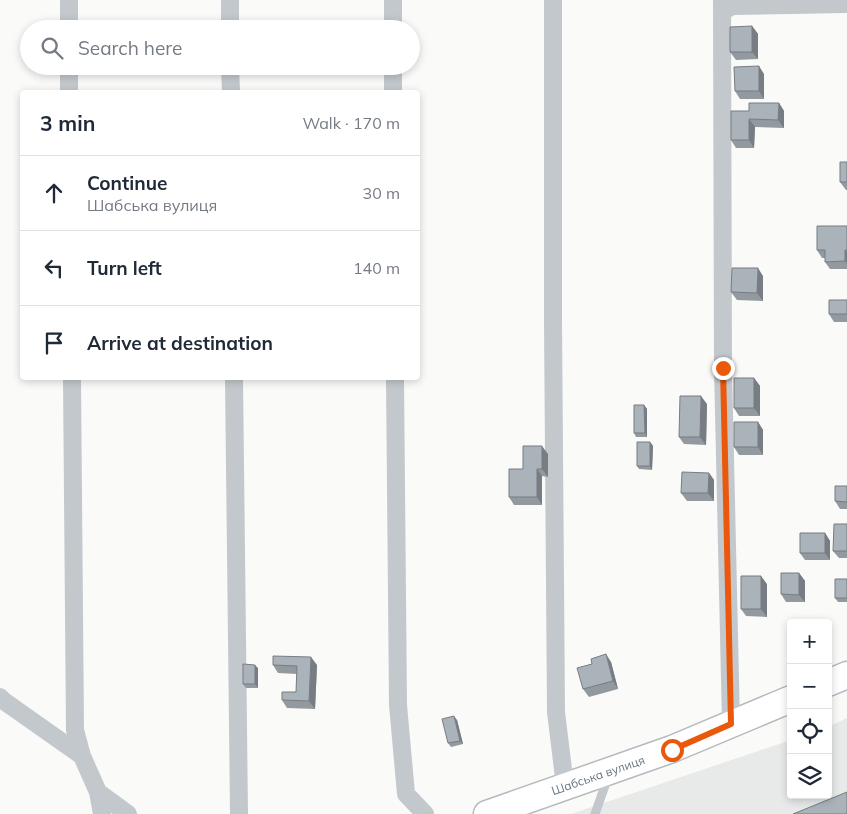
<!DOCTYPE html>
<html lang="en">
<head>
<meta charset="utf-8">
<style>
  body { margin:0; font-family:Mulish,sans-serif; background:#f2f2f3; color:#1f2937 }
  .controls { position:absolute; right:15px; bottom:15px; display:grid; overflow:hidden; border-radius:5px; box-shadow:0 2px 8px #0003 }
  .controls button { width:45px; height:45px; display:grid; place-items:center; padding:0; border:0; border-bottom:1px solid #e0e1e3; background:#fff; color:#1f2937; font:25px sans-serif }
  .stop { position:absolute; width:15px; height:15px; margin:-11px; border:4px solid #ea580c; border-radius:50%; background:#fff }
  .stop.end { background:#ea580c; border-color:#fff; box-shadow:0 1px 5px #0008 }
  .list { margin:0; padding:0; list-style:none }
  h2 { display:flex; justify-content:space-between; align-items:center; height:65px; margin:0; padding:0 20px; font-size:21px }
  h2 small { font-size:16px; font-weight:400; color:#747a83 }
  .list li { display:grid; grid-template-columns:32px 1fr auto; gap:15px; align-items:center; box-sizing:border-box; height:75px; padding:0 20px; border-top:1px solid #e0e1e3 }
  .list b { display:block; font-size:19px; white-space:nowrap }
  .list p { margin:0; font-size:16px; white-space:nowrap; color:#747a83 }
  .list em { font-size:16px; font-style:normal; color:#747a83 }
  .icon { flex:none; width:28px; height:28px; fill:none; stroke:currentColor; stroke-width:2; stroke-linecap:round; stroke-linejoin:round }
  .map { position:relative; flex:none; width:847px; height:814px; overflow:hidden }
  .search { position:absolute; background:#fff; box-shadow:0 2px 8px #0003; left:20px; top:20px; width:400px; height:55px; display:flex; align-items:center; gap:12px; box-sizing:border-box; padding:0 18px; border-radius:28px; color:#747a83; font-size:19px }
  .panel { position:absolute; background:#fff; box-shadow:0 2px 8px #0003; left:20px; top:90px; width:400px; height:290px; border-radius:5px }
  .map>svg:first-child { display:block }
  .built { fill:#e8e9e9 }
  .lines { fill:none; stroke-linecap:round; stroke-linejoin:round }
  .primary-casing { stroke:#b5babe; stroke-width:29 }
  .service { stroke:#c3c8cc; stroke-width:9 }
  .minor { stroke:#c3c8cc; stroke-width:18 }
  .primary { stroke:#fff; stroke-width:26 }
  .wall { fill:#929a9f }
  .shaded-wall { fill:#777d82 }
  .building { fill:#aab3b9; stroke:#777d82 }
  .route { stroke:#ea580c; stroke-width:6 }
  .labels { text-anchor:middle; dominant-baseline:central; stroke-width:5; stroke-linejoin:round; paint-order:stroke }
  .street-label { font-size:12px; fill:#657683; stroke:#fff }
</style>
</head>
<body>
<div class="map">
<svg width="847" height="814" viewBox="0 0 847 814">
  <rect width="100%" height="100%" fill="#fafaf8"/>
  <path class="built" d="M847,718V814H571L791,740V795H828V727Z"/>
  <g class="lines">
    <defs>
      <path id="primary" d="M828,683L847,675
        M487,814L672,749L791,699"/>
    </defs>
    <use href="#primary" class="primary-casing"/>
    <path class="service" d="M595,814L608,777"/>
    <path class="minor" d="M69,0V29
      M230,0V29
      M393,0V29
      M553,0V322L556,712L565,786
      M722,0L723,368L731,724
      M722,12L732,6L847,4
      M69,66V92
      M230,66L231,92
      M393,66V92
      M72,378L75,730L82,756
      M234,378L239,814
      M395,378L398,705L406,794L425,814
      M0,697L4,701L82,756L98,792L128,814
      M98,792L102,814"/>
    <use href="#primary" class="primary"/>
  </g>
  <path class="wall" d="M752,26L758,34V59L736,60L730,52Z
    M764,74V99H740L735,91Z
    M779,103L784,111V128L755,127L754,148H736L731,140L749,111Z
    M847,162V190H846L840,182Z
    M847,226V269H830L825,262V258H822L817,250Z
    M763,276V301L737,300L731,292Z
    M847,300V322H834L829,314Z
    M754,378L760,386V416H739L734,408Z
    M707,404L706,445L684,444L679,437Z
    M644,405L647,409V437H636L634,433Z
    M758,422L763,430V455H739L734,447Z
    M650,442L653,446L652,470L639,469L637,466Z
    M548,454V477L542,476V505H514L509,497L523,469Z
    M709,473L714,480V501H687L681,493Z
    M847,486V509H840L835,501Z
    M847,524V558H839L833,551Z
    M825,533L830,541V560H805L800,553Z
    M799,573L805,581V602H786L781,594Z
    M847,579V602H838L835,598Z
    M767,584V617L746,616L741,609Z
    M611,662L618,689L589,697L583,689Z
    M273,665H317L315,709L287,708L282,700L296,692L297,674L278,673Z
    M258,668V688H246L243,684Z
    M457,720L463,744L451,747L448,743Z"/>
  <path class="shaded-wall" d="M752,26L758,34V59L752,52Z
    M759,66L764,74V99L759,91Z
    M779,103L784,111V128L778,120Z
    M749,119L755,127L754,148L749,140Z
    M845,250L847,252V264L845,261Z
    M758,268L763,276V301L757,293Z
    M754,378L760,386V416L754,408Z
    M701,396L707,404L706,445L700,437Z
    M644,405L647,409V437L645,433Z
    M758,422L763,430V455L758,447Z
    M650,442L653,446L652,470L650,466Z
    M542,446L548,454V477L542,469Z
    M537,469L542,476V505L537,497Z
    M709,473L714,480V501L708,493Z
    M825,533L830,541V560L825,553Z
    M799,573L805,581V602L799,595Z
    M761,576L767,584V617L761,609Z
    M606,654L611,662L618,689L613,681Z
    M311,657L317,665L315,709L309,701Z
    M255,665L258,668V688L255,684Z
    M454,716L457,720L463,744L460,741Z"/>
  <path class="building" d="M752,26V52H730V27Z
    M759,66V91H735L734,67Z
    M749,103H779L778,120L749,119V140H731V111H749Z
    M840,162H847V182H840Z
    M817,226H847V250H845V261L825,262V250H817Z
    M732,268H758L757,293L731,292Z
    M829,300H847V314H829Z
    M734,378H754V408H734Z
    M680,396H701L700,437H679Z
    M634,405H644L645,433H634Z
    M734,422H758V447H734Z
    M637,442H650V466H637Z
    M523,446H542V469H537V497H509V469H523Z
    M682,472L709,473L708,493H681Z
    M835,486H847V502L835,501Z
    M834,524H847V551H833Z
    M800,533H825V553H800Z
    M781,573H799V595L781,594Z
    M741,576H761V609H741Z
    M835,579H847V598H835Z
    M606,654L613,681L583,689L577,668L592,664L591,659Z
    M273,656L311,657L309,701L282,700V692H296L297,666L273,665Z
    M243,664L255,665V684H243Z
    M454,716L460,741L448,743L442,719Z
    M847,792V814H793Z"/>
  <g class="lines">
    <path class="route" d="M672,750L731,724L723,368"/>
  </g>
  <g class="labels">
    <g class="street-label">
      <text transform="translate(598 775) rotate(-19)">Шабська вулиця</text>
    </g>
  </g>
</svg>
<div class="controls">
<button>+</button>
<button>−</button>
<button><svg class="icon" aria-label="locate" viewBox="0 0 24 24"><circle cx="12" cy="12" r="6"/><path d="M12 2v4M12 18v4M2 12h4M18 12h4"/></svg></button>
<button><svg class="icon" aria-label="layers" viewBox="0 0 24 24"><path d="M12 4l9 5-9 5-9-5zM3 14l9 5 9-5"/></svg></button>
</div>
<div class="stop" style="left:672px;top:750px"></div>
<div class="stop end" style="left:723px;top:368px"></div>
<div class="search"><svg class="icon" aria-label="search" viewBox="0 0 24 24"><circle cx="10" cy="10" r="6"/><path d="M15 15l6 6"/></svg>Search here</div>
<section class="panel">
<h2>3 min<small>Walk · 170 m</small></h2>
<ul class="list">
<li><svg class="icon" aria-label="ahead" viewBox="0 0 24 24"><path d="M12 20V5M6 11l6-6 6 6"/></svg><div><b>Continue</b><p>Шабська вулиця</p></div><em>30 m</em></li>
<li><svg class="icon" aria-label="left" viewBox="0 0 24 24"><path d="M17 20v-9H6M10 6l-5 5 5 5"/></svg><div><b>Turn left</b></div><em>140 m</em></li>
<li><svg class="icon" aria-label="arrive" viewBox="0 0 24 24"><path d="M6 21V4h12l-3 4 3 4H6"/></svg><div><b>Arrive at destination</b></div></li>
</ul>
</section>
</div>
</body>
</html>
